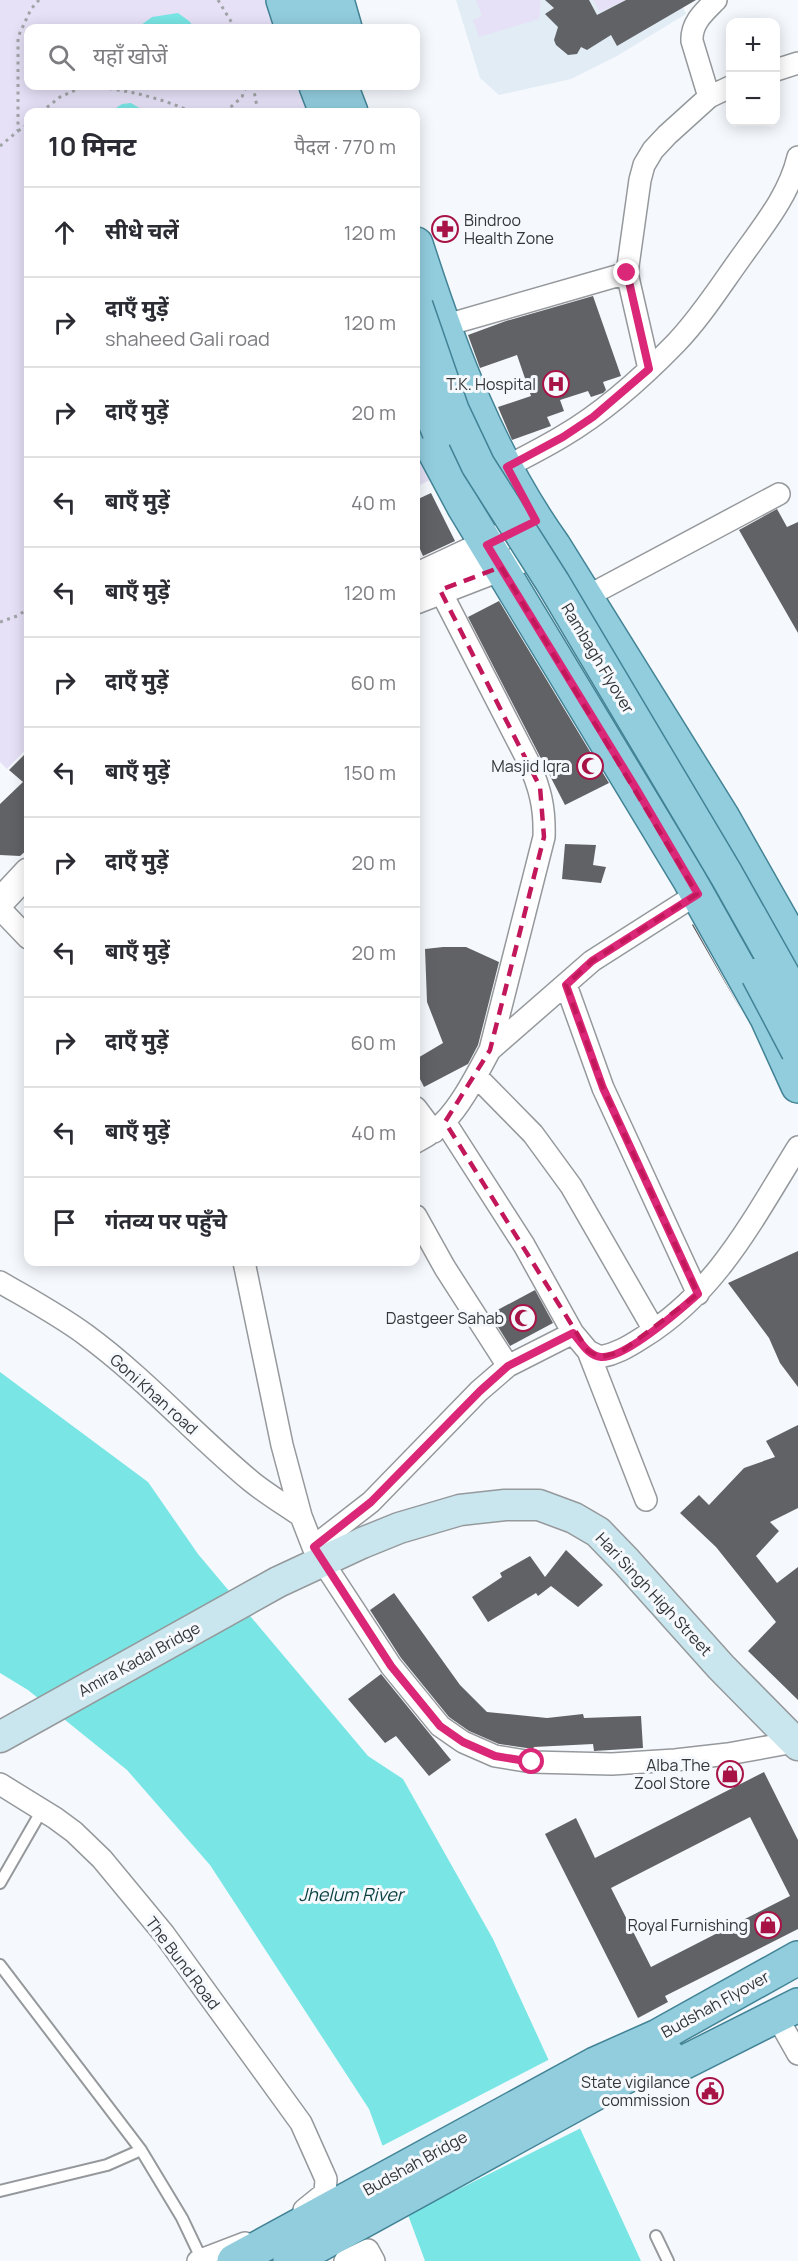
<!DOCTYPE html>
<html lang="hi">
<head>
<meta charset="utf-8">
<style>
  body { margin:0; font-family:Manrope,"Noto Sans Devanagari",sans-serif; background:#f7f7f7; color:#2b2b33 }
  .controls { position:absolute; right:18px; top:18px; display:grid; overflow:hidden; border-radius:12px; box-shadow:0 3px 15px #0003 }
  .controls button { width:54px; height:54px; display:grid; place-items:center; padding:0; border:0; border-bottom:2px solid #e1e1e2; background:#fff; color:#2b2b33; font:30px sans-serif }
  .stop { position:absolute; width:18px; height:18px; margin:-14px; border:4px solid #db2777; border-radius:50%; background:#fff }
  .stop.end { background:#db2777; border-color:#fff; box-shadow:0 2px 6px #0008 }
  .list { margin:0; padding:0; list-style:none }
  h2 { display:flex; justify-content:space-between; align-items:center; height:78px; margin:0; padding:0 24px; font-size:26px }
  h2 small { font-size:20px; font-weight:400; color:#7c7c81 }
  .list li { display:grid; grid-template-columns:39px 1fr auto; gap:18px; align-items:center; box-sizing:border-box; height:90px; padding:0 24px; border-top:2px solid #e1e1e2 }
  .list b { display:block; font-size:22px; white-space:nowrap }
  .list p { margin:0; font-size:20px; white-space:nowrap; color:#7c7c81 }
  .list em { font-size:20px; font-style:normal; color:#7c7c81 }
  .icon { flex:none; width:33px; height:33px; fill:none; stroke:currentColor; stroke-width:2; stroke-linecap:round; stroke-linejoin:round }
  .map { position:relative; flex:none; width:798px; height:2261px; overflow:hidden }
  .search { position:absolute; background:#fff; box-shadow:0 3px 15px #0003; left:24px; top:24px; width:396px; height:66px; display:flex; align-items:center; gap:15px; box-sizing:border-box; padding:0 21px; border-radius:12px; color:#7c7c81; font-size:22px }
  .panel { position:absolute; background:#fff; box-shadow:0 3px 15px #0003; left:24px; top:108px; width:396px; height:1158px; border-radius:12px }
  .map>svg:first-child { display:block }
  .built { fill:#e1ecf5 }
  .green { fill:#e6e1f7 }
  .water { fill:#79e6e5 }
  .pier { fill:#f5f9fd }
  .building { fill:#616266; fill-rule:evenodd }
  .lines { fill:none; stroke-linecap:round; stroke-linejoin:round }
  .service-casing { stroke:#95999c; stroke-width:14 }
  .minor-casing { stroke:#95999c; stroke-width:24 }
  .tertiary-casing { stroke:#95999c; stroke-width:30 }
  .secondary-casing { stroke:#95999c; stroke-width:33 }
  .primary-casing { stroke:#428395; stroke-width:36 }
  .path { stroke:#a2a5a8; stroke-width:3; stroke-dasharray:3 4.5; stroke-linecap:butt }
  .service { stroke:#fff; stroke-width:10 }
  .minor { stroke:#fff; stroke-width:21 }
  .tertiary { stroke:#fff; stroke-width:27 }
  .secondary { stroke:#c9e6ee; stroke-width:30 }
  .primary { stroke:#92cdde; stroke-width:33 }
  .primary-bridge-casing { stroke:#428395; stroke-width:36; stroke-linecap:butt }
  .primary-bridge { stroke:#92cdde; stroke-width:33 }
  .route { stroke:#db2777; stroke-width:8 }
  .marked { fill:none; stroke:#c2185b; stroke-width:4.5; stroke-dasharray:12 8; stroke-linejoin:round }
  .labels { text-anchor:middle; dominant-baseline:central; stroke-width:6; stroke-linejoin:round; paint-order:stroke }
  .poi-label { font-size:16px; fill:#343637; stroke:#f5f9fd; text-anchor:end }
  .street-label { font-size:16px; fill:#343637; stroke:#f5f9fd }
  .water-label { font-size:18px; font-style:italic; fill:#083e3e; stroke:#f5f9fd }
</style>
</head>
<body>
<div class="map">
<svg width="798" height="2261" viewBox="0 0 798 2261">
  <rect width="100%" height="100%" fill="#f5f9fd"/>
  <path class="built" d="M456,0H680L686,14L617,56L571,79L499,95L480,78Z"/>
  <path class="green" d="M0,0H277L286,28H28V86H304L313,112H28V747L7,769L0,762Z
    M476,0H541L539,19L479,37L473,20L482,16Z
    M593,0H625L600,12Z
    M416,436L430,480L416,487Z"/>
  <path class="water" d="M178,13L189,21L195,28H137L152,17Z
    M131,103L146,112H110L122,104Z
    M0,1372L148,1482L198,1554L368,1756L403,1779L493,1939L641,2261H425L369,2109L210,1865L127,1770L28,1690L0,1673Z"/>
  <path class="pier" d="M552,2058L583,2127L405,2216L380,2147Z"/>
  <path class="building" d="M545,0H589L597,15L626,0H696L617,46L611,35L587,50L581,47L577,54L568,55L556,45L554,40L558,27L545,14L554,8Z
    M593,296L621,376L603,382L606,390L603,393L591,397L588,391L560,400L564,411L547,417L551,426L512,440L498,407L531,396L517,355L480,368L468,335L506,321Z
    M431,493L455,541L423,556L416,540V500Z
    M777,509L787,527L798,522V633L739,530Z
    M499,601L609,783L565,805L468,617Z
    M28,751V849L20,856L0,855V804L23,782L9,770Z
    M565,844L596,845L593,865L606,867L601,883L562,879Z
    M693,924L742,1012L692,925Z
    M443,947H466L499,962L478,1045L468,1064L424,1087L416,1071V1059L443,1043L427,1002L425,949Z
    M798,1251V1387L780,1363L769,1338L728,1283Z
    M535,1290L553,1323L510,1346L490,1314Z
    M798,1425V1508L770,1522L779,1531L756,1556L777,1583L798,1567V1700L748,1651L776,1622L716,1547L680,1513L699,1495L709,1505L744,1468L775,1457L766,1441Z
    M566,1550L603,1585L578,1607L551,1586L538,1596L536,1593L488,1622L472,1597L502,1577L500,1573L530,1556L545,1577Z
    M394,1593L460,1685L487,1712L547,1718L583,1714L584,1718L641,1716L643,1748L594,1751L593,1744L534,1747L533,1749L499,1744L469,1731L449,1717L401,1658L370,1610Z
    M381,1674L451,1760L429,1776L396,1736L385,1743L348,1699Z
    M764,1772L798,1840V1929L665,1996L668,2002L638,2018L545,1834L576,1818L595,1858ZM750,1817L790,1896L651,1967L611,1888Z"/>
  <g class="lines">
    <defs>
      <path id="service" d="M0,1883L42,1810
        M0,1965L141,2150L182,2218L202,2260
        M0,2191L107,2165L141,2150
        M656,2236L668,2261"/>
      <path id="minor" d="M776,70L798,63
        M709,97L692,41C691,23 704,12 716,0
        M627,273L649,369
        M443,326L627,273L640,180L644,165L653,150L667,135L709,97L730,87
        M506,467C525,457 545,447 563,436C604,412 642,378 676,343C701,317 721,285 742,256C764,225 789,195 798,157
        M586,597L779,494
        M6,915L28,938
        M566,985L603,1088L698,1294
        M490,1050L592,961L697,894
        M476,1076L533,1134L571,1186L654,1330
        M416,1108L434,1132
        M445,1122L524,1245L573,1333L588,1351L600,1357C616,1354 628,1347 642,1338C717,1292 753,1219 798,1147
        M416,1142C425,1137 435,1132 443,1123C461,1106 478,1072 490,1050L544,837C545,807 540,788 528,761L440,590
        M416,1216L445,1268L508,1366
        M244,1262L282,1445L301,1516L313,1547L391,1666L440,1726L463,1742L495,1756L532,1762L612,1764L675,1760L728,1754L794,1742
        M0,1282C29,1299 59,1315 86,1335C146,1379 195,1435 252,1482C267,1494 285,1505 301,1516
        M588,1351L646,1500
        M313,1547L371,1502L479,1391L508,1366L573,1333
        M0,1784L55,1818L74,1832L102,1859L164,1934L301,2123L326,2179L325,2193L304,2210
        M777,2017L798,2054
        M198,2261L245,2243
        M345,2261L368,2250L374,2261"/>
      <path id="tertiary" d="M416,577L536,521
        M416,600L553,547
        M0,902L28,872"/>
      <path id="secondary" d="M0,1737L278,1582L362,1543L399,1528L460,1510L505,1505H539L574,1518L598,1532L626,1561L721,1667L798,1745"/>
      <path id="primary" d="M283,0L292,28
        M312,0L320,28
        M337,0L345,28
        M316,86L326,112
        M341,86L351,112
        M416,244C450,350 489,455 554,546L722,816L798,950
        M416,407L424,432L464,507L689,879L767,1018L798,1086
        M648,2071L665,2072L798,2005
        M234,2261L595,2064L658,2036L798,1958
        M290,2261L667,2054"/>
    </defs>
    <use href="#service" class="service-casing"/>
    <use href="#minor" class="minor-casing"/>
    <use href="#tertiary" class="tertiary-casing"/>
    <use href="#secondary" class="secondary-casing"/>
    <use href="#primary" class="primary-casing"/>
    <path class="path" d="M218,0L235,28
      M87,86C123,89 159,97 192,112
      M253,86L258,112
      M41,112L60,97L85,86
      M225,112L242,97L246,86
      M18,131L28,124
      M0,146L18,131V37L31,9L39,0
      M0,622L17,616L28,609"/>
    <use href="#service" class="service"/>
    <use href="#minor" class="minor"/>
    <use href="#tertiary" class="tertiary"/>
    <use href="#secondary" class="secondary"/>
    <use href="#primary" class="primary"/>
    <defs>
      <path id="primary-bridge" d="M416,306L452,410L478,465L553,583L726,874L798,1002
        M416,375L439,432
        M758,975L798,1051"/>
    </defs>
    <use href="#primary-bridge" class="primary-bridge-casing"/>
    <use href="#primary-bridge" class="primary-bridge"/>
  </g>
  <g class="lines">
    <path class="route" d="M532,1762L495,1756L463,1742L440,1726L391,1666L314,1547L371,1502L480,1391L508,1366L573,1333C581,1342 588,1356 601,1357C625,1359 680,1310 698,1294L603,1088L566,985L592,961L698,894L637,790L487,545L536,521L507,467L563,437L593,417L649,369L627,273"/>
  </g>
  <path class="marked" d="M501,567L697,894L592,961L566,985L603,1088L698,1294L621,1352L600,1357L588,1351L445,1122L490,1050L544,837L540,787L440,590Z"/>
  <defs>
    <symbol id="pharmacy-ring" viewBox="-11 -11 22 22"><circle r="9.5" fill="#f5f9fd" stroke="#a81345" stroke-width="1.5"/><path d="M-2-6h4v4h4v4h-4v4h-4v-4h-4v-4h4Z" fill="#a81345"/></symbol>
    <symbol id="hospital-ring" viewBox="-11 -11 22 22"><circle r="9.5" fill="#f5f9fd" stroke="#a81345" stroke-width="1.5"/><path d="M-5-5h3v3.5h4V-5h3V5h-3V1.5h-4V5h-3Z" fill="#a81345"/></symbol>
    <symbol id="mosque-ring" viewBox="-11 -11 22 22"><circle r="9.5" fill="#f5f9fd" stroke="#a81345" stroke-width="1.5"/><path d="M3.5-4.9A6 6 0 1 0 3.5 4.9A5 5 0 1 1 3.5-4.9Z" fill="#a81345"/></symbol>
    <symbol id="shop-ring" viewBox="-11 -11 22 22"><circle r="9.5" fill="#f5f9fd" stroke="#a81345" stroke-width="1.5"/><path d="M-5-2.5h2.3a2.7 3.5 0 0 1 5.4 0H5L5.5 6h-11ZM-1.5-2.5h3a1.5 2.3 0 0 0-3 0Z" fill="#a81345"/></symbol>
    <symbol id="civic-ring" viewBox="-11 -11 22 22"><circle r="9.5" fill="#f5f9fd" stroke="#a81345" stroke-width="1.5"/><path d="M-.6-6.5H3V-4.5H.6V-3L4-1V1h2V6H-6V1h2V-1L-.6-3ZM-1.2 2.5V6h2.4V2.5Z" fill="#a81345"/></symbol>
  </defs>
  <g fill-rule="evenodd">
    <use href="#pharmacy-ring" x="430" y="214" width="30" height="30"/>
    <use href="#hospital-ring" x="541" y="369" width="30" height="30"/>
    <use href="#mosque-ring" x="575" y="751" width="30" height="30"/>
    <use href="#mosque-ring" x="508" y="1303" width="30" height="30"/>
    <use href="#shop-ring" x="715" y="1759" width="30" height="30"/>
    <use href="#shop-ring" x="753" y="1910" width="30" height="30"/>
    <use href="#civic-ring" x="695" y="2076" width="30" height="30"/>
  </g>
  <g class="labels">
    <g class="poi-label">
      <text x="464" y="220" text-anchor="start">Bindroo<tspan x="464" dy="18">Health Zone</tspan></text>
      <text x="536" y="384">T.K. Hospital</text>
      <text x="570" y="766">Masjid Iqra</text>
      <text x="504" y="1318">Dastgeer Sahab</text>
      <text x="710" y="1765">Alba The<tspan x="710" dy="18">Zool Store</tspan></text>
      <text x="748" y="1925">Royal Furnishing</text>
      <text x="690" y="2082">State vigilance<tspan x="690" dy="18">commission</tspan></text>
    </g>
    <g class="street-label">
      <text transform="translate(598 658) rotate(59)">Rambagh Flyover</text>
      <text transform="translate(154 1394) rotate(42)">Goni Khan road</text>
      <text transform="translate(654 1594) rotate(47)">Hari Singh High Street</text>
      <text transform="translate(139 1659) rotate(-29)">Amira Kadal Bridge</text>
      <text transform="translate(183 1963) rotate(53)">The Bund Road</text>
      <text transform="translate(715 2004) rotate(-29)">Budshah Flyover</text>
      <text transform="translate(415 2163) rotate(-29)">Budshah Bridge</text>
    </g>
    <g class="water-label">
      <text x="351" y="1894">Jhelum River</text>
    </g>
  </g>
</svg>
<div class="controls">
<button>+</button>
<button>−</button>
</div>
<div class="stop" style="left:532px;top:1762px"></div>
<div class="stop end" style="left:627px;top:273px"></div>
<div class="search"><svg class="icon" aria-label="search" viewBox="0 0 24 24"><circle cx="10" cy="10" r="6"/><path d="M15 15l6 6"/></svg>यहाँ खोजें</div>
<section class="panel">
<h2>10 मिनट<small>पैदल · 770 m</small></h2>
<ul class="list">
<li><svg class="icon" aria-label="ahead" viewBox="0 0 24 24"><path d="M12 20V5M6 11l6-6 6 6"/></svg><div><b>सीधे चलें</b></div><em>120 m</em></li>
<li><svg class="icon" aria-label="right" viewBox="0 0 24 24"><path d="M7 20v-9h11M14 6l5 5-5 5"/></svg><div><b>दाएँ मुड़ें</b><p>shaheed Gali road</p></div><em>120 m</em></li>
<li><svg class="icon" aria-label="right" viewBox="0 0 24 24"><path d="M7 20v-9h11M14 6l5 5-5 5"/></svg><div><b>दाएँ मुड़ें</b></div><em>20 m</em></li>
<li><svg class="icon" aria-label="left" viewBox="0 0 24 24"><path d="M17 20v-9H6M10 6l-5 5 5 5"/></svg><div><b>बाएँ मुड़ें</b></div><em>40 m</em></li>
<li><svg class="icon" aria-label="left" viewBox="0 0 24 24"><path d="M17 20v-9H6M10 6l-5 5 5 5"/></svg><div><b>बाएँ मुड़ें</b></div><em>120 m</em></li>
<li><svg class="icon" aria-label="right" viewBox="0 0 24 24"><path d="M7 20v-9h11M14 6l5 5-5 5"/></svg><div><b>दाएँ मुड़ें</b></div><em>60 m</em></li>
<li><svg class="icon" aria-label="left" viewBox="0 0 24 24"><path d="M17 20v-9H6M10 6l-5 5 5 5"/></svg><div><b>बाएँ मुड़ें</b></div><em>150 m</em></li>
<li><svg class="icon" aria-label="right" viewBox="0 0 24 24"><path d="M7 20v-9h11M14 6l5 5-5 5"/></svg><div><b>दाएँ मुड़ें</b></div><em>20 m</em></li>
<li><svg class="icon" aria-label="left" viewBox="0 0 24 24"><path d="M17 20v-9H6M10 6l-5 5 5 5"/></svg><div><b>बाएँ मुड़ें</b></div><em>20 m</em></li>
<li><svg class="icon" aria-label="right" viewBox="0 0 24 24"><path d="M7 20v-9h11M14 6l5 5-5 5"/></svg><div><b>दाएँ मुड़ें</b></div><em>60 m</em></li>
<li><svg class="icon" aria-label="left" viewBox="0 0 24 24"><path d="M17 20v-9H6M10 6l-5 5 5 5"/></svg><div><b>बाएँ मुड़ें</b></div><em>40 m</em></li>
<li><svg class="icon" aria-label="arrive" viewBox="0 0 24 24"><path d="M6 21V4h12l-3 4 3 4H6"/></svg><div><b>गंतव्य पर पहुँचे</b></div></li>
</ul>
</section>
</div>
</body>
</html>
